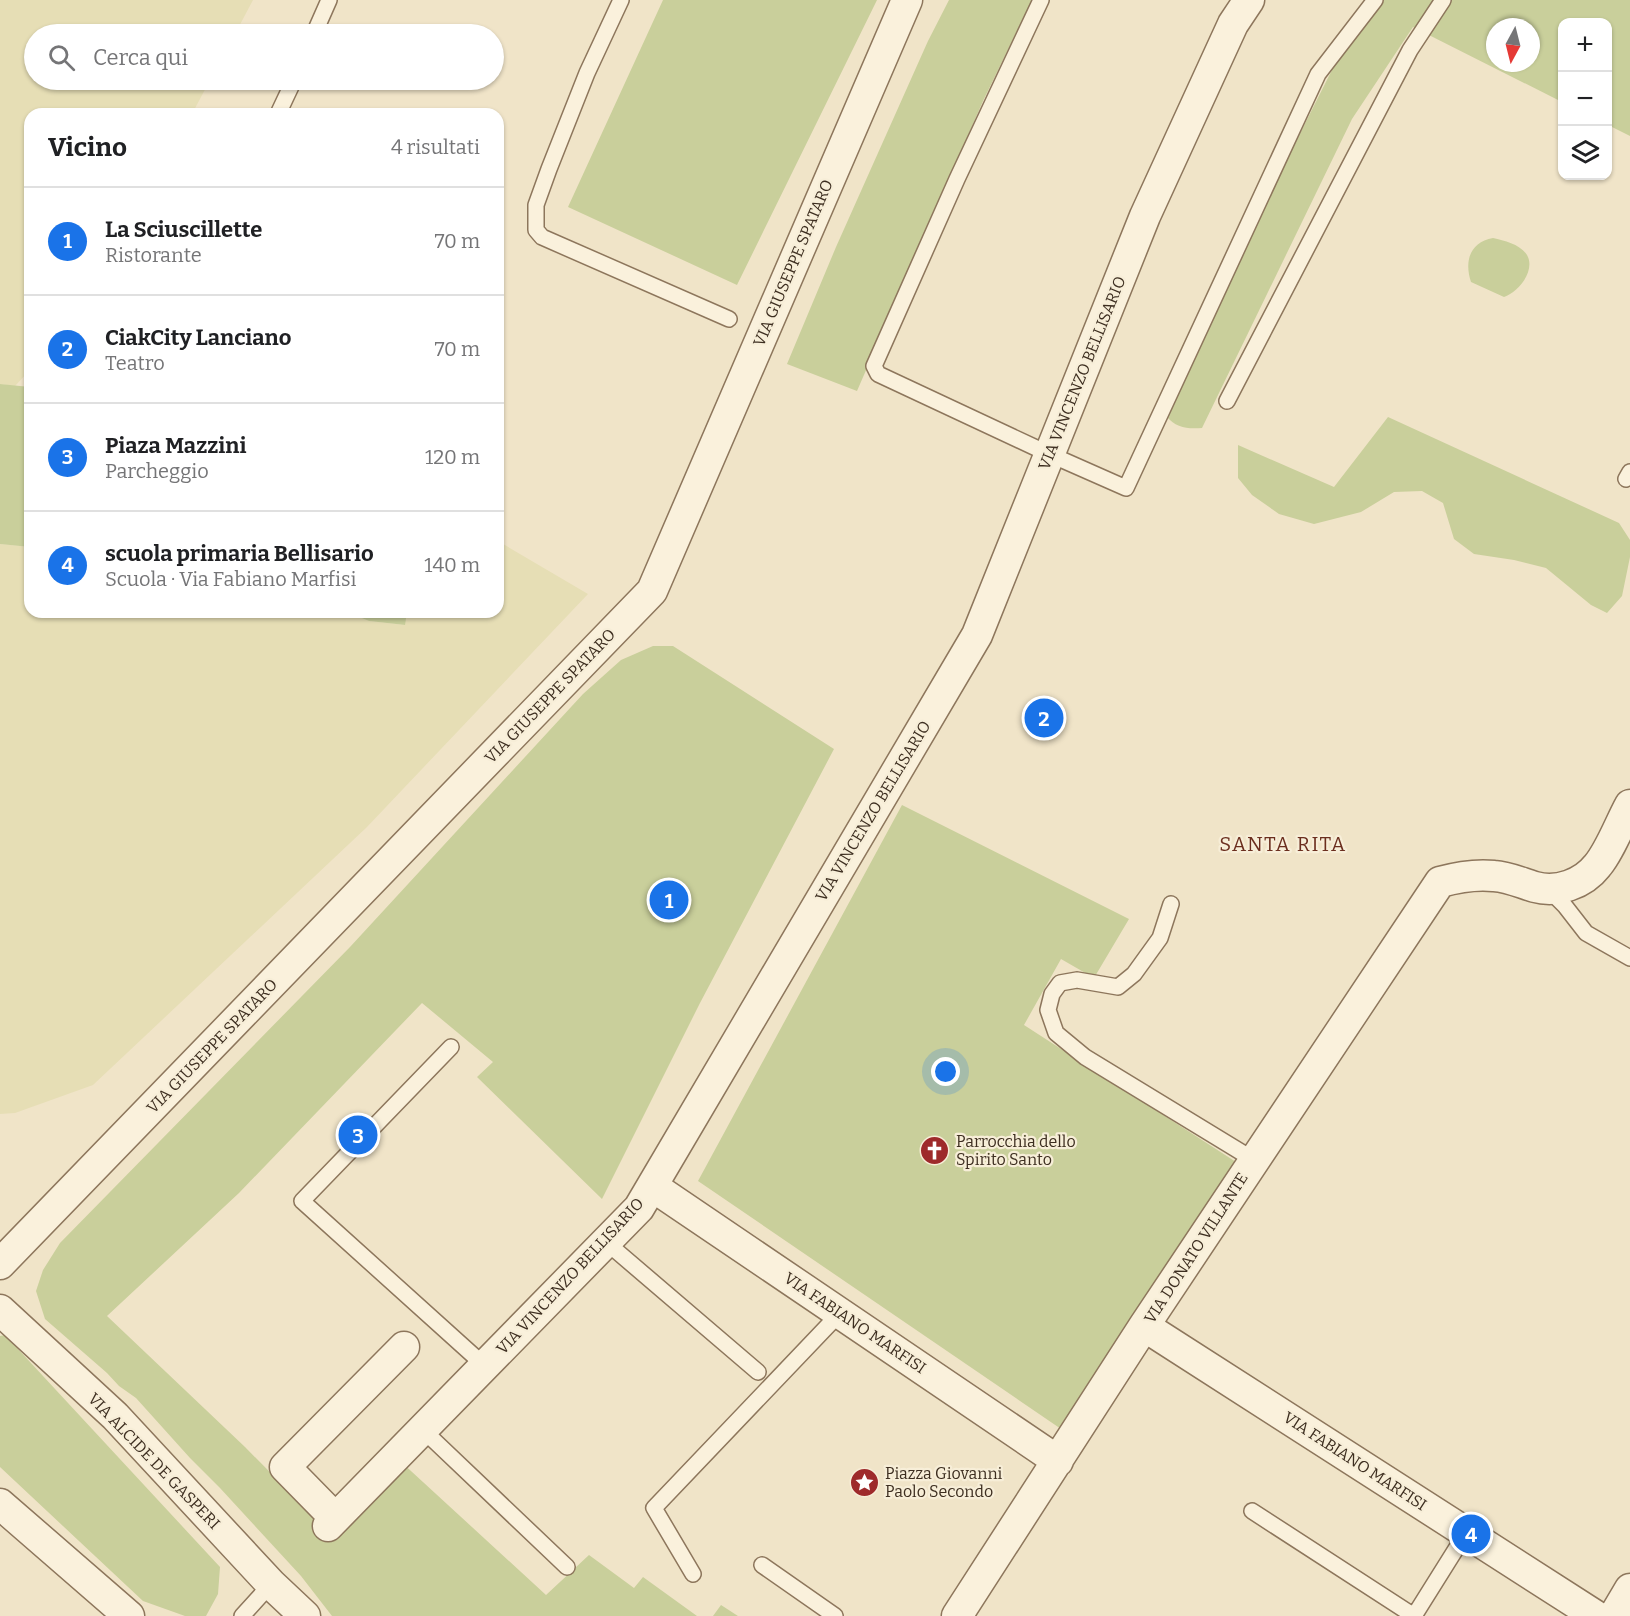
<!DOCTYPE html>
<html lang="it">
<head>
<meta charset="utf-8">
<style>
  body { margin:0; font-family:Bitter,serif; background:#f6f6f6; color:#202124 }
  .controls { position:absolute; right:18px; top:18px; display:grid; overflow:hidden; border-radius:12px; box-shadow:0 2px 4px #0004 }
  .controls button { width:54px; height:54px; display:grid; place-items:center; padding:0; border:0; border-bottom:2px solid #e0e0e0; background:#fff; color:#202124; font:30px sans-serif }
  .compass { position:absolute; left:1486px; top:18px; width:54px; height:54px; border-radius:50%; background:#fff; box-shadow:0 2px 4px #0004; rotate:187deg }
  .you { position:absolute; left:946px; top:1072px; width:21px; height:21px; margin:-15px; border:4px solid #fff; border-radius:50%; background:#1a73e8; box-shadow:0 0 0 9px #1a73e833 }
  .badge { display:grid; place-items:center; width:39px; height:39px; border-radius:50%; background:#1a73e8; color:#fff; font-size:20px; font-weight:700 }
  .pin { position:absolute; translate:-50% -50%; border:3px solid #fff; box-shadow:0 2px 6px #0006 }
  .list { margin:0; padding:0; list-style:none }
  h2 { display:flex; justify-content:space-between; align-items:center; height:78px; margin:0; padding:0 24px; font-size:26px }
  h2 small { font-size:20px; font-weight:400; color:#757577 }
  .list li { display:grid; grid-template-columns:39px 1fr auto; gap:18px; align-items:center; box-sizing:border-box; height:108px; padding:0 24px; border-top:2px solid #e0e0e0 }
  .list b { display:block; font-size:22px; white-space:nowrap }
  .list p { margin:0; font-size:20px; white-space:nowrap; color:#757577 }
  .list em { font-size:20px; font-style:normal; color:#757577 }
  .icon { flex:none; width:33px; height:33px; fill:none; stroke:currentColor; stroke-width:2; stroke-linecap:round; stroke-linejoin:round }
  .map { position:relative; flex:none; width:1630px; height:1616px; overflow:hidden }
  .search { position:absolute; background:#fff; box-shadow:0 2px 4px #0004; left:24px; top:24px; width:480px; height:66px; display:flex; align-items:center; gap:15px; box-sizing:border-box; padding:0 21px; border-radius:33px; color:#757577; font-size:22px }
  .panel { position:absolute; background:#fff; box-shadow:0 2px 4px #0004; left:24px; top:108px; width:480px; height:510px; border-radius:18px }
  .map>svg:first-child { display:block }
  .farmland { fill:#e6deb5 }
  .green { fill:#c9cf9b; fill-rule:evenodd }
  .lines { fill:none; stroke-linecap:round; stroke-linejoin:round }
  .lane-casing { stroke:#8d765c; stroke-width:18 }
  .street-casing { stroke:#8d765c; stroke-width:33 }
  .lane { stroke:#faf1dc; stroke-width:15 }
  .street { stroke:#faf1dc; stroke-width:30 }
  .labels { text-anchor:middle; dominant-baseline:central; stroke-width:4.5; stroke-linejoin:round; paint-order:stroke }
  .street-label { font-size:16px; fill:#3d2e20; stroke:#f7eed8 }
  .poi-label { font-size:16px; fill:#3d2e20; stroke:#f7eed8; text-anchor:start }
  .quarter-label { font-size:20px; letter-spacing:1.5px; fill:#6b2e1e; stroke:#f7eed8 }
</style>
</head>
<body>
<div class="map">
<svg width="1630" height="1616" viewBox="0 0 1630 1616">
  <rect width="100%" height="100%" fill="#f0e4c8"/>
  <path class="farmland" d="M0,0H253L235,34H34V80H210L192,114H30V370L15,386L0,384Z
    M498,541L588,594L367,827L93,1085L15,1113L0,1114V544L30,547V612H347L369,621L404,625L407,612H498Z"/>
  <path class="green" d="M663,0H877L737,285L568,207Z
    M949,0H1032L983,101L857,391L787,364L836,247L928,41Z
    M1384,0H1630V136L1608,125V22H1562V102L1413,27L1352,119L1202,428C1187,429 1176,428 1166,416L1217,298L1336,62ZM1495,27H1531V63H1495Z
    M1493,238C1505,241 1520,244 1527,255C1536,271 1518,292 1504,297L1471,282C1464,261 1470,242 1493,238Z
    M0,384L30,387V547L0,544Z
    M1388,417L1619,523L1630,540V557L1622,596L1607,613L1591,605L1546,568L1514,560L1474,554L1454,539L1443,503L1422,491L1394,492L1361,512L1314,524L1279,514L1252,495L1238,478V445L1334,487Z
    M347,612H407L405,625L369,621Z
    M653,646H673L834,749L700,1003L602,1199L477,1077L493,1062L422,1003L239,1193L107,1316L245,1447L331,1534L399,1460L546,1595L589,1555L634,1588L643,1577L697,1616H332L301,1576L220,1488L190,1458L136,1398L119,1386L107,1373L45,1319L36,1291L43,1270L60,1243L350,947L583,694L621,660Z
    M902,805L1129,919L1094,978L1061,959L1024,1025L1236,1162L1064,1431L698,1181Z
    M5,1335L220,1567L218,1594L206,1616H185L143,1601L0,1467V1336Z
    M721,1605L738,1616H713Z"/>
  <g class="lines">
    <defs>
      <path id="lane" d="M621,0L587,73L549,169L536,205V230L542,237L729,319
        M1041,0L957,179L874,366L878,374L1049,454L1126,488L1318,74L1375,0
        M314,34L329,0
        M278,114L294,80
        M1227,401L1410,50L1443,0
        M1626,479L1630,472
        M1549,890L1565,906L1586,933L1630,958
        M1171,904L1160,938L1134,974L1118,987L1077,980L1060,983L1052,994L1048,1010L1056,1033L1085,1057L1254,1160
        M451,1047L302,1201L485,1366
        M606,1242L758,1372
        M422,1429L567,1567
        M1252,1511L1414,1616L1466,1533
        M762,1565L835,1616
        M693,1574L654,1508L840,1313
        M242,1616L271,1584"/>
      <path id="street" d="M652,1186L1058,1461
        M0,1264L652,591L907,0
        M0,1310L115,1416L271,1584L305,1616
        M1144,1326L1596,1616
        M0,1504L129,1616
        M335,1518L285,1467L404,1347
        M328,1526L639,1208L977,635L1145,216L1233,24L1249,0
        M957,1616L1144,1326L1440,882C1458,877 1475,874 1494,876C1509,877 1521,883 1535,887C1557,893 1583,884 1597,866C1610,851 1620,823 1630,805
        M1614,1616L1630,1589"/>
    </defs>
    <use href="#lane" class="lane-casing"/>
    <use href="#street" class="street-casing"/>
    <use href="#lane" class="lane"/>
    <use href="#street" class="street"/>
  </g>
  <defs>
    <symbol id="church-disc" viewBox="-11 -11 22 22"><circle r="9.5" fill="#9e2a2b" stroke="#f7eed8"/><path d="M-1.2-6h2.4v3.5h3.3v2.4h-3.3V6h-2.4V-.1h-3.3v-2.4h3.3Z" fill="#fff"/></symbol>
    <symbol id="sight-disc" viewBox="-11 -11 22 22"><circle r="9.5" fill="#9e2a2b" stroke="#f7eed8"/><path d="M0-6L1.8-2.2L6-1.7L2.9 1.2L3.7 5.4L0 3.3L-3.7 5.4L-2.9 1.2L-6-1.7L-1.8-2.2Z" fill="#fff"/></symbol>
  </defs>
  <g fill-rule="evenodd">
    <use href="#church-disc" x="918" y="1134" width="33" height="33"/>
    <use href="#sight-disc" x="848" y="1466" width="33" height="33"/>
  </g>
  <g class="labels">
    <g class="street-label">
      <text transform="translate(793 263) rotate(-67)">VIA GIUSEPPE SPATARO</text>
      <text transform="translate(1082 373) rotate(-68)">VIA VINCENZO BELLISARIO</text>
      <text transform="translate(550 696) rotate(-46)">VIA GIUSEPPE SPATARO</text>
      <text transform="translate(873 811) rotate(-59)">VIA VINCENZO BELLISARIO</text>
      <text transform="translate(212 1046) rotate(-46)">VIA GIUSEPPE SPATARO</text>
      <text transform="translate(1196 1248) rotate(-57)">VIA DONATO VILLANTE</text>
      <text transform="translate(570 1276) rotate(-47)">VIA VINCENZO BELLISARIO</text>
      <text transform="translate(855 1323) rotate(34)">VIA FABIANO MARFISI</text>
      <text transform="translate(154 1461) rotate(46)">VIA ALCIDE DE GASPERI</text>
      <text transform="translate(1355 1461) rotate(33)">VIA FABIANO MARFISI</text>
    </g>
    <g class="poi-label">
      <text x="956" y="1141">Parrocchia dello<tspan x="956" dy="18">Spirito Santo</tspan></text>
      <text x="885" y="1473">Piazza Giovanni<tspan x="885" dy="18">Paolo Secondo</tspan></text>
    </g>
    <g class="quarter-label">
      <text x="1283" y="844">SANTA RITA</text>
    </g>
  </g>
</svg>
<div class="controls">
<button>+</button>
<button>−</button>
<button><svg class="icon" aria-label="layers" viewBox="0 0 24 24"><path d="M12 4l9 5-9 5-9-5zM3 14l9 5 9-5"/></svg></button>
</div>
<svg class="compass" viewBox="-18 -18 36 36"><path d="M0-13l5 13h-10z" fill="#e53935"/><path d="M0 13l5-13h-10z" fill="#757577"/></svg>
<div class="you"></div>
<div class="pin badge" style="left:669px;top:900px">1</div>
<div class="pin badge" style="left:1044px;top:718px">2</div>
<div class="pin badge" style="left:358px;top:1135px">3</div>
<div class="pin badge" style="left:1471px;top:1534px">4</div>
<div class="search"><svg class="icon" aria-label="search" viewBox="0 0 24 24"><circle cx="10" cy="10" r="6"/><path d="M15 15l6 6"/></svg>Cerca qui</div>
<section class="panel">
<h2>Vicino<small>4 risultati</small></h2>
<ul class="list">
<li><span class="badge">1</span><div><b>La Sciuscillette</b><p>Ristorante</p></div><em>70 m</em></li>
<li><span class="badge">2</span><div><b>CiakCity Lanciano</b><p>Teatro</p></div><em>70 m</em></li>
<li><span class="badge">3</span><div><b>Piaza Mazzini</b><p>Parcheggio</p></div><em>120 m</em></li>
<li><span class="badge">4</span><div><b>scuola primaria Bellisario</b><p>Scuola · Via Fabiano Marfisi</p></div><em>140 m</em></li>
</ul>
</section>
</div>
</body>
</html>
